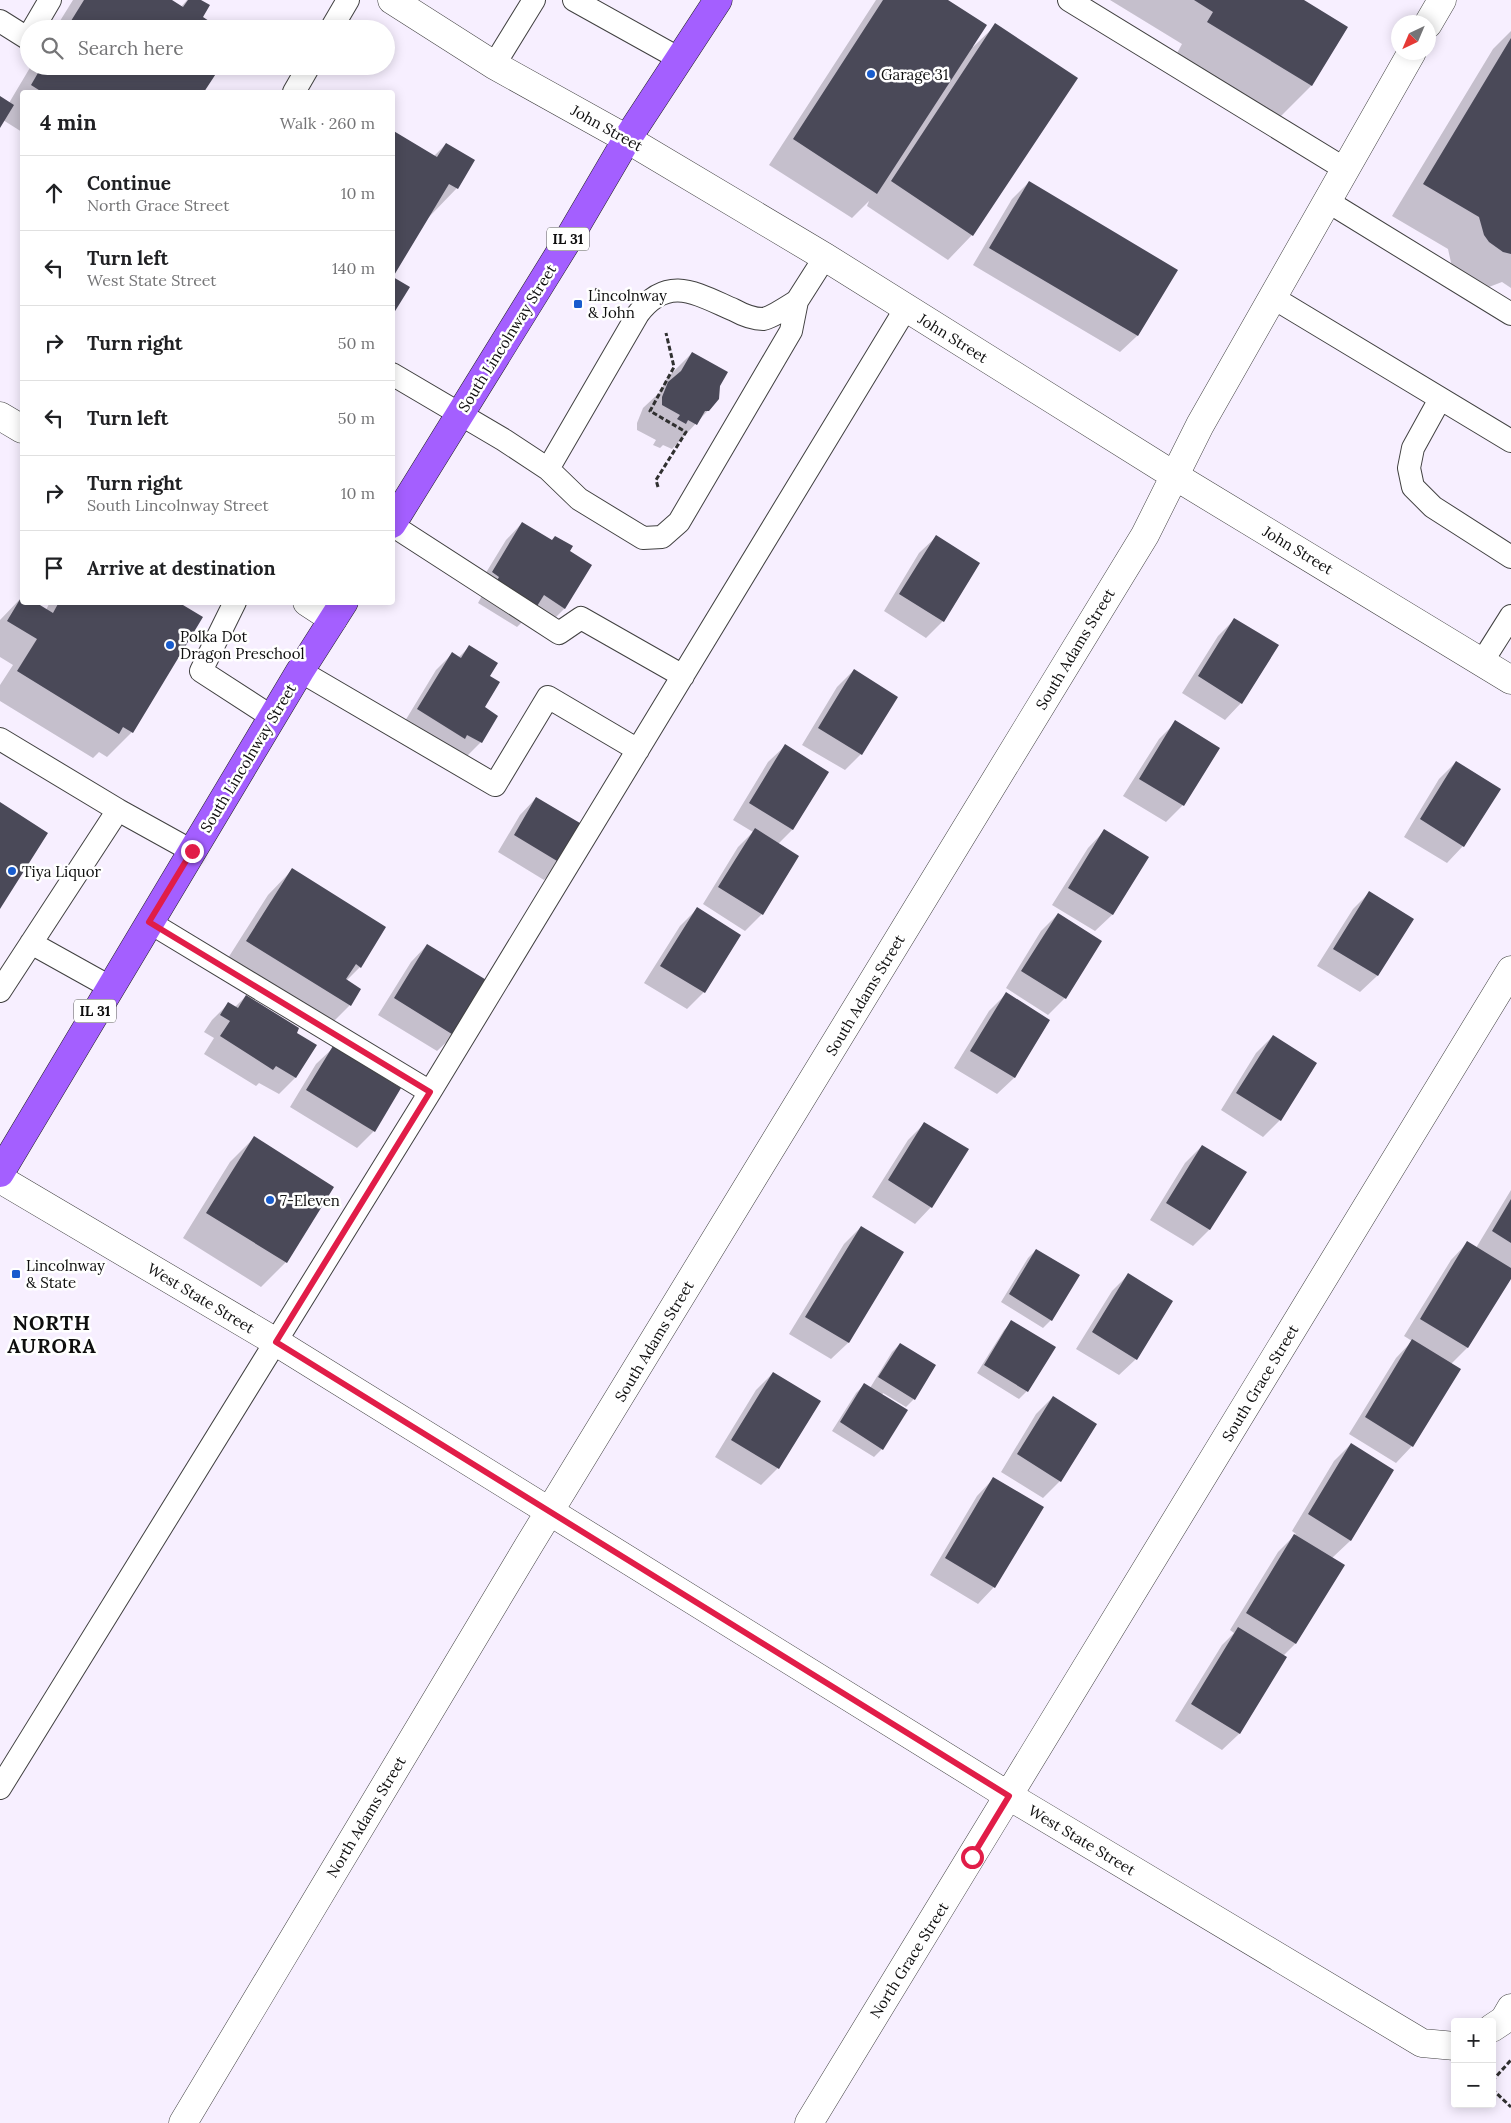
<!DOCTYPE html>
<html lang="en">
<head>
<meta charset="utf-8">
<style>
  body { margin:0; font-family:Lora,serif; background:#f2f2f2; color:#202124 }
  .controls { position:absolute; right:15px; bottom:15px; display:grid; overflow:hidden; border-radius:5px; box-shadow:0 2px 12px #0003 }
  .controls button { width:45px; height:45px; display:grid; place-items:center; padding:0; border:0; border-bottom:1px solid #e0e0e0; background:#fff; color:#202124; font:25px sans-serif }
  .compass { position:absolute; left:1391px; top:15px; width:45px; height:45px; border-radius:50%; background:#fff; box-shadow:0 2px 12px #0003; rotate:224deg }
  .stop { position:absolute; width:15px; height:15px; margin:-11px; border:4px solid #e11d48; border-radius:50%; background:#fff }
  .stop.end { background:#e11d48; border-color:#fff; box-shadow:0 1px 5px #0008 }
  .list { margin:0; padding:0; list-style:none }
  h2 { display:flex; justify-content:space-between; align-items:center; height:65px; margin:0; padding:0 20px; font-size:21px }
  h2 small { font-size:16px; font-weight:400; color:#757577 }
  .list li { display:grid; grid-template-columns:32px 1fr auto; gap:15px; align-items:center; box-sizing:border-box; height:75px; padding:0 20px; border-top:1px solid #e0e0e0 }
  .list b { display:block; font-size:19px; white-space:nowrap }
  .list p { margin:0; font-size:16px; white-space:nowrap; color:#757577 }
  .list em { font-size:16px; font-style:normal; color:#757577 }
  .icon { flex:none; width:28px; height:28px; fill:none; stroke:currentColor; stroke-width:2; stroke-linecap:round; stroke-linejoin:round }
  .map { position:relative; flex:none; width:1511px; height:2123px; overflow:hidden }
  .search { position:absolute; background:#fff; box-shadow:0 2px 12px #0003; left:20px; top:20px; width:375px; height:55px; display:flex; align-items:center; gap:12px; box-sizing:border-box; padding:0 18px; border-radius:28px; color:#757577; font-size:19px }
  .panel { position:absolute; background:#fff; box-shadow:0 2px 12px #0003; left:20px; top:90px; width:375px; height:515px; border-radius:5px }
  .map>svg:first-child { display:block }
  .shadow { fill:#0003 }
  .building { fill:#4a4958 }
  .lines { fill:none; stroke-linecap:round; stroke-linejoin:round }
  .lane-casing { stroke:#414141; stroke-width:24 }
  .street-casing { stroke:#414141; stroke-width:29 }
  .primary-casing { stroke:#1f1f1f; stroke-width:29 }
  .path { stroke:#303030; stroke-width:3; stroke-dasharray:5 2.5; stroke-linecap:butt }
  .lane { stroke:#fff; stroke-width:22 }
  .street { stroke:#fff; stroke-width:28 }
  .primary { stroke:#a45fff; stroke-width:28 }
  .route { stroke:#e11d48; stroke-width:6 }
  .poi-dot { fill:#185ccd; stroke:#fff; stroke-width:2 }
  .labels { text-anchor:middle; dominant-baseline:central; stroke-width:5; stroke-linejoin:round; paint-order:stroke }
  .shield { fill:#fff; stroke:#565656; stroke-width:1 }
  .shield-label { font-size:14px; font-weight:bold; fill:#0e0e0e }
  .poi-label { font-size:15px; fill:#0e0e0e; stroke:#fff; text-anchor:start }
  .street-label { font-size:15px; fill:#0e0e0e; stroke:#fff }
  .district-label { font-size:20px; font-weight:bold; letter-spacing:1px; fill:#0e0e0e; stroke:#fff }
</style>
</head>
<body>
<div class="map">
<svg width="1511" height="2123" viewBox="0 0 1511 2123">
  <rect width="100%" height="100%" fill="#f7efff"/>
  <path class="shadow" d="M73,0H170L181,7L187,0H199L201,18L219,29H55Z
    M876,0H946L973,47L996,25L972,235L948,260L867,206L869,201L852,218L769,165Z
    M1110,0H1301L1347,28L1311,86L1279,118L1176,55L1182,44Z
    M1511,31V288L1502,282L1489,287L1471,284L1452,267L1448,249L1392,216L1493,49Z
    M31,66H219L203,92H22V132L3,120L0,125V97L9,103Z
    M446,144L457,188L428,218L434,156Z
    M1029,182L1176,270L1137,336L1120,352L973,265L1012,199Z
    M692,353L719,385L716,402L672,449L663,445L660,448L653,445L656,440L637,430V423L643,408L660,392L667,378Z
    M522,523L568,552L565,608L548,625L530,614L517,627L478,603L483,594L476,589L506,540Z
    M936,537L943,621L926,638L884,611L919,553Z
    M22,597V602L46,610L50,602H176L132,732L107,757L99,752L93,758L0,701V685L13,665L0,657V620Z
    M1235,619L1241,703L1225,720L1182,693L1218,636Z
    M469,647L489,677L483,708L496,716L481,742L464,759L402,726L436,670L452,654L458,658Z
    M854,670L861,754L845,770L802,745L837,687Z
    M1176,722L1183,805L1166,822L1123,796L1159,739Z
    M785,746L828,772L792,830L778,844L762,914L745,931L703,904L738,847L753,832L733,820L768,762Z
    M1456,762L1463,846L1447,863L1404,837L1439,779Z
    M536,798L561,863L544,880L498,852L520,815Z
    M1104,831L1147,857L1112,915L1095,931L1052,905L1088,848Z
    M292,870L360,967L346,981L360,989L350,1005L325,1030L223,966L268,895Z
    M1370,892L1412,919L1377,976L1360,992L1317,966L1353,909Z
    M697,909L704,992L687,1009L644,983L680,926Z
    M1058,914L1100,941L1065,998L1048,1015L1006,988L1041,931Z
    M427,945L454,1035L437,1051L378,1015L411,962Z
    M1006,994L1049,1021L1014,1078L997,1094L954,1068L989,1011Z
    M246,996L295,1034V1078L279,1094L259,1083L256,1086L204,1054L214,1038L204,1032L212,1020L228,1004L234,1008Z
    M1273,1036L1280,1120L1263,1137L1221,1110L1256,1053Z
    M333,1048L400,1089L374,1131L357,1148L290,1107L316,1064Z
    M925,1123L931,1207L915,1224L872,1197L908,1140Z
    M254,1138L286,1262L261,1287L183,1238L230,1162Z
    M1202,1146L1245,1173L1209,1230L1193,1246L1150,1220L1185,1163Z
    M1511,1190V1277L1467,1348L1451,1364L1412,1446L1396,1463L1349,1434L1396,1358L1412,1341L1404,1336L1451,1260L1467,1243L1476,1248Z
    M861,1227L902,1253L848,1343L831,1359L789,1334L844,1244Z
    M1036,1250L1051,1320L1043,1328L1001,1302L1028,1258Z
    M1128,1275L1136,1359L1119,1375L1076,1349L1112,1291Z
    M1012,1322L1027,1391L1019,1399L977,1373L1004,1330Z
    M900,1344L914,1399L906,1407L883,1393L882,1395L906,1411L882,1449L874,1457L832,1431L856,1393L864,1385L870,1388L892,1352Z
    M773,1373L778,1468L761,1485L715,1457L756,1390Z
    M1053,1397L1060,1481L1043,1498L1001,1472L1036,1414Z
    M1351,1444L1393,1470L1350,1541L1332,1558L1295,1644L1283,1656L1286,1657L1239,1734L1222,1750L1175,1721L1222,1645L1234,1633L1230,1630L1278,1552L1296,1534L1292,1531L1334,1461Z
    M993,1479L994,1587L978,1604L930,1575L977,1496Z"/>
  <path class="building" d="M84,0H172L183,7L188,0H201L210,5L203,17L221,29H66Z
    M883,0H948L987,25L877,194L793,139Z
    M1194,0H1304L1348,27L1312,86L1207,22L1213,12Z
    M995,23L1078,78L973,236L891,181Z
    M1511,38V254L1503,252L1489,242L1484,235L1479,217L1423,184Z
    M42,66H221L204,92H42L31,85Z
    M0,96L14,105L0,128Z
    M392,130L437,157L446,143L475,160L458,189L449,184L393,277L410,287L392,316Z
    M1029,181L1178,270L1138,336L989,248Z
    M692,352L728,372L720,386L719,399L709,411H705L697,425L688,420L686,424L677,419L680,415L662,405V397L668,382L681,371Z
    M522,522L552,540L555,536L573,546L570,551L592,565L565,609L544,595L534,611L494,586L499,577L492,572Z
    M936,535L980,563L944,622L899,594Z
    M22,596V602H35L53,613L59,602H178L203,617L133,733L123,727L119,734L17,671L37,639L7,621Z
    M1234,618L1279,645L1242,704L1198,676Z
    M469,645L498,663L490,676L500,682L485,707L498,716L482,743L467,735L465,739L417,709L452,652L461,658Z
    M854,669L898,697L862,755L818,728Z
    M1175,720L1220,748L1184,806L1139,779Z
    M785,744L829,772L793,830L749,803Z
    M1456,761L1501,789L1464,847L1420,819Z
    M536,797L585,826L562,864L514,835Z
    M0,802L48,833L0,909Z
    M755,828L799,856L763,915L718,887Z
    M1104,829L1149,857L1113,915L1068,888Z
    M292,868L386,927L361,968L356,964L346,979L361,989L351,1006L246,941Z
    M1369,891L1414,919L1378,976L1333,949Z
    M697,907L741,935L705,993L660,966Z
    M1058,913L1102,941L1066,999L1021,971Z
    M427,944L488,981L455,1036L394,998Z
    M1006,992L1050,1020L1015,1078L970,1051Z
    M246,995L299,1028L297,1033L317,1045L296,1078L276,1066L273,1070L220,1036L230,1021L220,1015L228,1002L238,1008Z
    M1273,1035L1317,1063L1281,1121L1236,1093Z
    M333,1046L401,1088L375,1132L306,1090Z
    M924,1122L969,1149L932,1208L888,1180Z
    M254,1136L334,1187L287,1263L206,1213Z
    M1202,1145L1247,1172L1210,1230L1166,1203Z
    M1511,1199V1243L1492,1231Z
    M861,1226L904,1252L849,1343L805,1317Z
    M1467,1241L1511,1268V1279L1468,1348L1420,1319Z
    M1036,1249L1080,1275L1052,1321L1009,1294Z
    M1128,1273L1173,1301L1137,1360L1092,1332Z
    M1011,1320L1056,1347L1028,1392L984,1365Z
    M1412,1339L1461,1369L1413,1447L1365,1417Z
    M900,1343L936,1365L915,1400L878,1377Z
    M773,1372L821,1401L779,1469L731,1440Z
    M864,1383L908,1410L883,1450L840,1422Z
    M1053,1396L1097,1424L1061,1482L1017,1454Z
    M1351,1443L1394,1470L1351,1541L1308,1514Z
    M993,1477L1044,1507L995,1588L945,1558Z
    M1294,1534L1345,1565L1296,1644L1246,1613Z
    M1238,1627L1287,1657L1240,1734L1191,1704Z"/>
  <g class="lines">
    <defs>
      <path id="lane" d="M574,0L680,59
        M1069,0L1345,169
        M0,21L27,38L29,36
        M33,29L50,0
        M331,29L348,0
        M494,65L534,0
        M294,92L309,66
        M1327,201L1511,314
        M1272,297L1511,441
        M392,374L504,440L548,469L579,499L643,538L662,537L679,522L791,331L797,301L825,257
        M1440,399L1413,448L1409,468L1413,487L1433,507L1511,557
        M548,469L638,314C668,274 697,294 734,310C743,315 752,319 763,319C771,318 789,306 797,301
        M392,525L559,633L581,618L683,676
        M235,602L201,671L272,717
        M1482,662L1511,616
        M300,671L495,785L548,697L638,750
        M0,739L118,810L192,851
        M149,922L430,1092
        M31,943L110,987
        M0,991L118,810
        M0,1788L430,1092L906,308"/>
      <path id="street" d="M392,0L494,65L627,139L825,257L1175,476L1511,680
        M1428,24L1442,0
        M0,416L22,429
        M307,602L333,619
        M0,1179L276,1342L1009,1796L1422,2043L1455,2046
        M1492,2028L1504,2020L1511,2008
        M183,2123L529,1545L1145,535L1200,425L1412,52
        M809,2123L1511,970"/>
      <path id="primary" d="M392,524L569,238L627,139L718,0
        M0,1173L300,671L344,602"/>
    </defs>
    <use href="#lane" class="lane-casing"/>
    <use href="#street" class="street-casing"/>
    <use href="#primary" class="primary-casing"/>
    <path class="path" d="M595,289L610,298
      M658,487L656,480L686,432L650,411L674,367L666,333
      M1492,2081L1511,2060
      M1492,2089L1511,2107"/>
    <use href="#lane" class="lane"/>
    <use href="#street" class="street"/>
    <use href="#primary" class="primary"/>
  </g>
  <g class="lines">
    <path class="route" d="M192,851L149,922L430,1092L276,1342L1009,1796L972,1857"/>
  </g>
  <g class="poi-dot">
    <circle cx="871" cy="74" r="5"/>
    <rect x="573" y="299" width="10" height="10" rx="2.5"/>
    <circle cx="170" cy="645" r="5"/>
    <circle cx="12" cy="871" r="5"/>
    <circle cx="270" cy="1200" r="5"/>
    <rect x="11" y="1269" width="10" height="10" rx="2.5"/>
  </g>
  <g class="labels">
    <g class="shield">
      <rect x="547" y="227.5" width="42" height="23" rx="4"/>
      <rect x="74" y="999.5" width="42" height="23" rx="4"/>
    </g>
    <g class="shield-label">
      <text x="568" y="239">IL 31</text>
      <text x="95" y="1011">IL 31</text>
    </g>
    <g class="poi-label">
      <text x="881" y="74">Garage 31</text>
      <text x="588" y="295">Lincolnway<tspan x="588" dy="17">&amp; John</tspan></text>
      <text x="180" y="636">Polka Dot<tspan x="180" dy="17">Dragon Preschool</tspan></text>
      <text x="22" y="871">Tiya Liquor</text>
      <text x="280" y="1200">7-Eleven</text>
      <text x="26" y="1265">Lincolnway<tspan x="26" dy="17">&amp; State</tspan></text>
    </g>
    <g class="street-label">
      <text transform="translate(607 128) rotate(29)">John Street</text>
      <text transform="translate(507 338) rotate(-58)">South Lincolnway Street</text>
      <text transform="translate(953 338) rotate(32)">John Street</text>
      <text transform="translate(1298 550) rotate(31)">John Street</text>
      <text transform="translate(1075 649) rotate(-59)">South Adams Street</text>
      <text transform="translate(248 758) rotate(-59)">South Lincolnway Street</text>
      <text transform="translate(865 995) rotate(-59)">South Adams Street</text>
      <text transform="translate(201 1298) rotate(31)">West State Street</text>
      <text transform="translate(654 1341) rotate(-59)">South Adams Street</text>
      <text transform="translate(1260 1383) rotate(-59)">South Grace Street</text>
      <text transform="translate(366 1817) rotate(-59)">North Adams Street</text>
      <text transform="translate(1082 1840) rotate(31)">West State Street</text>
      <text transform="translate(909 1960) rotate(-58)">North Grace Street</text>
    </g>
    <g class="district-label">
      <text x="52" y="1322">NORTH<tspan x="52" dy="23">AURORA</tspan></text>
    </g>
  </g>
</svg>
<div class="controls">
<button>+</button>
<button>−</button>
</div>
<svg class="compass" viewBox="-18 -18 36 36"><path d="M0-13l5 13h-10z" fill="#e53935"/><path d="M0 13l5-13h-10z" fill="#757577"/></svg>
<div class="stop" style="left:972px;top:1857px"></div>
<div class="stop end" style="left:192px;top:851px"></div>
<div class="search"><svg class="icon" aria-label="search" viewBox="0 0 24 24"><circle cx="10" cy="10" r="6"/><path d="M15 15l6 6"/></svg>Search here</div>
<section class="panel">
<h2>4 min<small>Walk · 260 m</small></h2>
<ul class="list">
<li><svg class="icon" aria-label="ahead" viewBox="0 0 24 24"><path d="M12 20V5M6 11l6-6 6 6"/></svg><div><b>Continue</b><p>North Grace Street</p></div><em>10 m</em></li>
<li><svg class="icon" aria-label="left" viewBox="0 0 24 24"><path d="M17 20v-9H6M10 6l-5 5 5 5"/></svg><div><b>Turn left</b><p>West State Street</p></div><em>140 m</em></li>
<li><svg class="icon" aria-label="right" viewBox="0 0 24 24"><path d="M7 20v-9h11M14 6l5 5-5 5"/></svg><div><b>Turn right</b></div><em>50 m</em></li>
<li><svg class="icon" aria-label="left" viewBox="0 0 24 24"><path d="M17 20v-9H6M10 6l-5 5 5 5"/></svg><div><b>Turn left</b></div><em>50 m</em></li>
<li><svg class="icon" aria-label="right" viewBox="0 0 24 24"><path d="M7 20v-9h11M14 6l5 5-5 5"/></svg><div><b>Turn right</b><p>South Lincolnway Street</p></div><em>10 m</em></li>
<li><svg class="icon" aria-label="arrive" viewBox="0 0 24 24"><path d="M6 21V4h12l-3 4 3 4H6"/></svg><div><b>Arrive at destination</b></div></li>
</ul>
</section>
</div>
</body>
</html>
